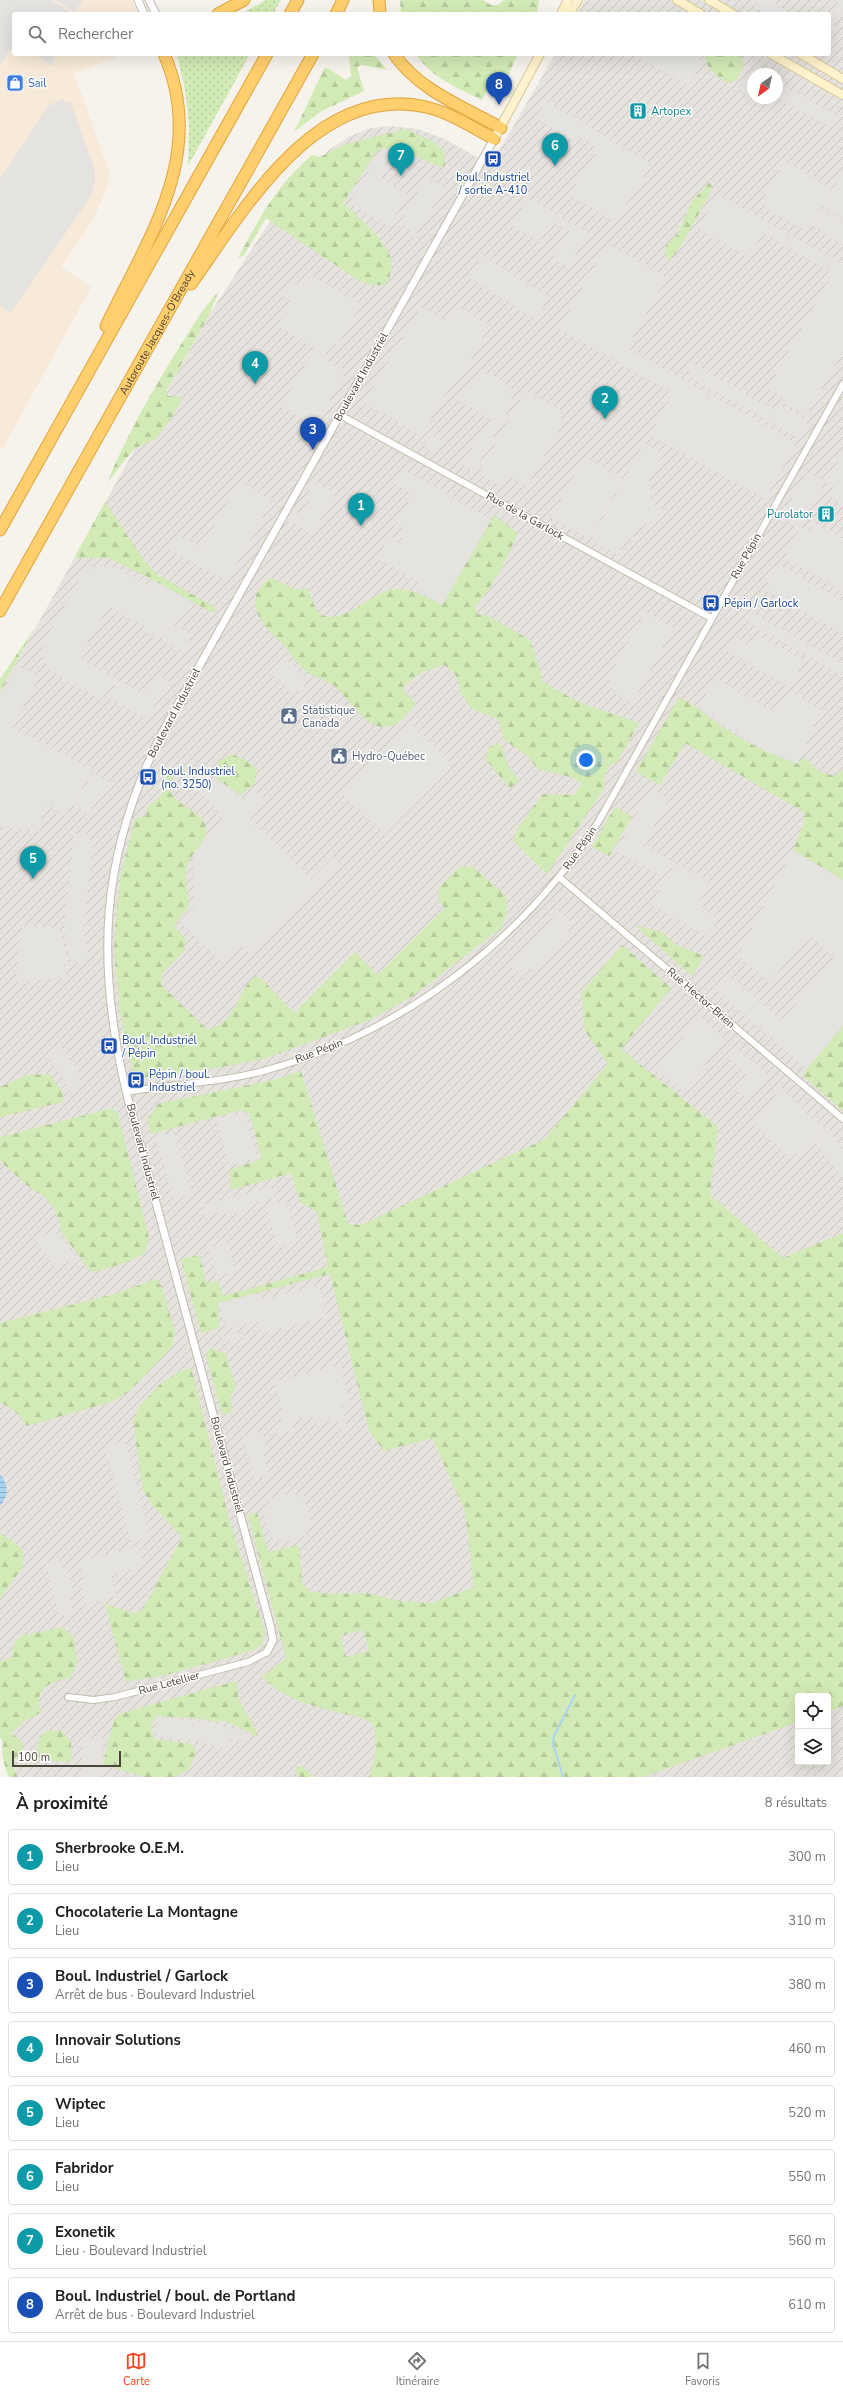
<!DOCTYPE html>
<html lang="fr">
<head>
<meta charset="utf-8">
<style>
  body { margin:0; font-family:"Nunito Sans",sans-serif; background:#f2f2f2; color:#202124 }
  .controls { position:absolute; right:12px; bottom:12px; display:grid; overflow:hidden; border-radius:4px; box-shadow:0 4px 16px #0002 }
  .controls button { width:36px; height:36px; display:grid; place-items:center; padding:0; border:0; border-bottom:1px solid #e0e0e0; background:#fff; color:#202124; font:20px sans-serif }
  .compass { position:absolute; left:747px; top:68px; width:36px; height:36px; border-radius:50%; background:#fff; box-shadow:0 4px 16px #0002; rotate:214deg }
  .scale { position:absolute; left:12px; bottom:10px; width:109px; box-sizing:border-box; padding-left:4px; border:2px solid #4b4439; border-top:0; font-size:11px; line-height:14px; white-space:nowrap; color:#4b4439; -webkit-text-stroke:3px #fff; paint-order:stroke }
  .you { position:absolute; left:586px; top:760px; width:14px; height:14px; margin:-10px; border:3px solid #fff; border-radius:50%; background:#1a73e8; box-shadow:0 0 0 6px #1a73e833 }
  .badge { display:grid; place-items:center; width:26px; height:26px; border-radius:50%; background:#fc3f1d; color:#fff; font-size:13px; font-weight:700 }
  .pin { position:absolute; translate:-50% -33px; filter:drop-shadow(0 1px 2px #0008) }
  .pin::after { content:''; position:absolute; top:21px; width:14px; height:12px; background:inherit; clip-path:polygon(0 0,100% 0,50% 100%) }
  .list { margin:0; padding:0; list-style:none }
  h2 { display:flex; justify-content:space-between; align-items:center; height:52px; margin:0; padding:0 16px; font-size:17px }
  h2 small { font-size:13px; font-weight:400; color:#757577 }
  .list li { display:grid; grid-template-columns:26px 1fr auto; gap:12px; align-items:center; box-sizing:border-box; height:56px; margin:0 8px 8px; padding:0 8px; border:1px solid #e0e0e0; border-radius:4px }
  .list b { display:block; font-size:15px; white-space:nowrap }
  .list p { margin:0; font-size:13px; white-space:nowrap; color:#757577 }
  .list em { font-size:13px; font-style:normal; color:#757577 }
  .icon { flex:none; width:22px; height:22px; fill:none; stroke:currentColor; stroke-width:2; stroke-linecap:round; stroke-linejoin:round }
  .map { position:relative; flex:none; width:843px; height:1777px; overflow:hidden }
  .search { position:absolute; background:#fff; box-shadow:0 4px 16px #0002; left:12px; right:12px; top:12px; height:44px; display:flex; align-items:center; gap:10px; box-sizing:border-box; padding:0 14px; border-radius:4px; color:#757577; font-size:15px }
  .sheet { height:564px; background:#fff }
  nav { display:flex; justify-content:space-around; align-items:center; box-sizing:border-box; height:56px; border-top:1px solid #e0e0e0; background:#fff; font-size:11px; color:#757577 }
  nav a { display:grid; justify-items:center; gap:2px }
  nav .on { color:#fc3f1d }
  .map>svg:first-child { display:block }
  .commercial { fill:#f7ead8 }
  .industrial { fill:url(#industrial-furrows); fill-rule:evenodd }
  .grass { fill:url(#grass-dots) }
  .forest { fill:url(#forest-firs); fill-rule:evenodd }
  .parking { fill:#e5e3e0 }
  .water { fill:url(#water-rules) }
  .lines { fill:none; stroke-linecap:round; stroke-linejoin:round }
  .stream { stroke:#a9d4f2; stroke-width:2 }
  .minor-casing { stroke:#c2bbae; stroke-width:8 }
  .tertiary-casing { stroke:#c2bbae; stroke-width:9 }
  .secondary-casing { stroke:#d6c79b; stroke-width:10 }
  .motorway-casing { stroke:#e0a43c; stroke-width:13 }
  .minor { stroke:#fff; stroke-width:6 }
  .tertiary { stroke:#fff; stroke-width:7 }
  .secondary { stroke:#fff3cd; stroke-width:8 }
  .motorway { stroke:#ffcf6e; stroke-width:11 }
  .labels { text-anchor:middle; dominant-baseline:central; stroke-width:3; stroke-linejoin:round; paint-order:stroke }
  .shop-label { font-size:11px; fill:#366cbe; stroke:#fff; text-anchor:start }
  .culture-label { font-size:11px; fill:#0d838f; stroke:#fff; text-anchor:start }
  .transit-label { font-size:11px; fill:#164399; stroke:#fff; text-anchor:start }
  .street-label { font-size:11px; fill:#4b4439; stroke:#fff }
  .service-label { font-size:11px; fill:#4e5e75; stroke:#fff; text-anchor:start }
</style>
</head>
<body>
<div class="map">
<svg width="843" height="1777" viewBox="0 0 843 1777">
  <defs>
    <pattern id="industrial-furrows" width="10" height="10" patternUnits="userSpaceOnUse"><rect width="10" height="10" fill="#e6e2dd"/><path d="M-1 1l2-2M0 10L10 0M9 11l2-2" fill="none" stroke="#c7c3be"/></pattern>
    <pattern id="grass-dots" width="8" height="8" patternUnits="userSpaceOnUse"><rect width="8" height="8" fill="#d2eab5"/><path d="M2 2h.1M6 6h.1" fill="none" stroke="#b6ca9c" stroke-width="1.8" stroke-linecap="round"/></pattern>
    <pattern id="forest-firs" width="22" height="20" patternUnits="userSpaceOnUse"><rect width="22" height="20" fill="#d2eab5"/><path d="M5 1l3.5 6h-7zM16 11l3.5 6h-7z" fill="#b6ca9c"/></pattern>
    <pattern id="water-rules" width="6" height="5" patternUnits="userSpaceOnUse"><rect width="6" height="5" fill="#a9d4f2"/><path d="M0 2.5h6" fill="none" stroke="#8caec5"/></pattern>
  </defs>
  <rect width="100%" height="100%" fill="#f6f3ec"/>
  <path class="commercial" d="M0,0H132L138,14H14V54H124L74,73L109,172L108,185L93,220L61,267L91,287L2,450L0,448Z"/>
  <path class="industrial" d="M585,0H843V1777H18L0,1736V692L209,315L294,184L330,149L350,136L371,128L391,126L417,129L445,139L491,165L555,54H829V14H577ZM753,74H777V98H753ZM798,1696H828V1762H798Z"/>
  <path class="grass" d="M266,0H281L273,14H241Z
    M177,54H250L188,166L189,125L185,90Z"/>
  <path class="forest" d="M400,0H483L491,5H498L504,0H539L537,14H401Z
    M349,54H374L387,70L362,65L357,67L364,91L320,112L294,132L325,67L346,80L351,76Z
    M416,54H518L507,77L492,79L482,100C458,88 430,77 416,54Z
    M740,54L744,65L736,80L729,83C716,76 706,69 705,54Z
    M406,129L436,143L444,152L445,165L440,167L403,150L382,148L375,154L343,203C356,215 385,240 390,256C392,262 391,269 390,275C387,291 370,284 359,281L266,218L244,255L238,258C261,216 275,187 312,155L320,157L346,144Z
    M709,183L712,184V190L682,244L669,262L665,252L666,245L677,235L692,201Z
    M219,291L209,315L167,390L168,396L180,397L181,401L172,417L157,438L134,449L107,483C127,434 152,391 180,346C192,327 203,308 219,291Z
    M105,502L143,559L158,575L216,608L215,612L209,611L148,577L109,558H74Z
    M494,515L518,533C506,559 495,585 475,607L477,614L486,615L530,640L540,669L542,681L578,702L639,723L617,763L610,765L604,777L605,787L547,874L513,841L517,829L543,794L574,795L582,784L574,778L537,769L529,757L504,740L498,719L472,709L461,693L456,675L444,665L420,673L402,688L416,704C407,714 400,726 386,727C366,730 347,696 333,685C325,679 314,677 306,671C296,663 290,652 282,643C279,640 274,637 271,633C254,616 247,591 271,578L294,589H308C311,595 312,603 316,609C334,635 372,590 396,589C413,589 427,597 442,605Z
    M36,626L0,692V679Z
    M679,697C694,704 706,715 720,725C744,742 770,754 798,764L804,757L820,772L836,776L843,770V880L793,850L804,823V812L685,743L660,785L636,772Z
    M498,743L503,749L507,764L519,781L510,788L485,759L489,747Z
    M232,754L248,761L257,770L255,783L241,795L218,780L215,771L219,761Z
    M168,775L173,777L169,790C177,806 199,811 204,822C213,839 191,851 187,866C184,879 188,893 189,906L174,926L186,940L184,951L162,974L161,985L207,1029C237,1024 235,993 255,976L264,981L294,1013L355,952L378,975L445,908L439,901L438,888L461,866L474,868L506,896L507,912L501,928L414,995L372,1019L267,1058L228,1066L140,1079L134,1078L120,1011L114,951L117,906L121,875L135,819L146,816L147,808L162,795L163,782Z
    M615,807L632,817L609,856L592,846Z
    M634,925L664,933L675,944L701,955L703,959L692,976Z
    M622,945L671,988L621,1049L718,1127L710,1195L783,1258L843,1233V1706L828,1712V1696H798V1722L643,1777H369C376,1758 378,1742 372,1723C359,1715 351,1716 337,1712C305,1704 286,1699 262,1677L286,1658L248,1515L257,1512L268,1552L299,1545L302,1584L309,1591L328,1594L367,1593L400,1601L432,1603L474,1587L465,1511L432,1438L384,1451L369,1431L330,1274L218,1303L219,1328L201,1333L181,1259L200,1255L206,1283L218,1281L223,1296L328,1267L317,1212L300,1202L291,1173L231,1190L229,1170L262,1159L249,1113L241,1110L151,1134L147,1120L158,1104L277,1079L301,1071L348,1224L361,1225L545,1139L608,1064L585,1031L581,993ZM363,1630L369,1651L346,1657L340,1636Z
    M843,1026V1111L802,1075Z
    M49,1074L64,1094L63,1102L0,1117V1087L27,1075Z
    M112,1108L118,1114L149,1238L145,1253C128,1263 111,1268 91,1272L62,1233L55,1209L45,1197L28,1186L0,1161V1137Z
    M156,1279L162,1287L175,1332L172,1347L132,1389L114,1401L27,1426C20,1416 12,1406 0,1403V1323L118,1293Z
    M210,1348L226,1354L236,1387L230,1397L233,1409L230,1414H222L206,1355Z
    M191,1368L229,1519L265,1633L262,1644L254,1650L170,1674L126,1682L105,1604L134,1613L143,1609L182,1537L153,1506L143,1491L133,1421L139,1407L160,1384L178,1372Z
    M0,1533L14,1542L24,1552L22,1568L0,1598Z
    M62,1627L73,1636L77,1663L71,1678C53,1679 30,1691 42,1712L25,1721L10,1734L17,1737L23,1744L22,1752L11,1763L18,1777H9C5,1768 0,1752 3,1744L0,1736V1661L11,1658L14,1643L21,1636Z
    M236,1681L239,1700L258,1734L254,1737L250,1732L222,1720L219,1722L194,1718L157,1716L151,1724L154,1739L191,1744L196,1751L190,1768L175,1777H145L104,1765C105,1749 111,1735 114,1719L122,1713Z
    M47,1731H62L71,1742L72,1759L70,1762L34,1760L40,1736Z
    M301,1766L314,1776L315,1777H299L295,1767Z"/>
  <path class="parking" d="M0,0H52L73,14H14V44L0,65Z
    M56,0H83L75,12Z
    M758,0H769L784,9L781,14H766L754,7Z
    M833,0H843V11L829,35V19L838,3Z
    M34,54H56L52,66Z
    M641,54H689L703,62L688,86L639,57Z
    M749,73L753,76V98H764L760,103L739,89Z
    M786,87L839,117L832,128L780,98Z
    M64,99L66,103L70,101L94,167L95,181L91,196L11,313L0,306V179L50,103L55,106L54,102Z
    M546,101L651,164L615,222L569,194L599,149L576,135L573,140L536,118Z
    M382,149L391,155L378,177L408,195L388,226L350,202Z
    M785,161L832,189L808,232L760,204Z
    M843,172V219L823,207Z
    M427,177L444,188L414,238L407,234L410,230L399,224Z
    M718,194L843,265V351L806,416L786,404L784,398L768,388L833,273L763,233L748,257L698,229Z
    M528,198L588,233L568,267L553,258L569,231L552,220L539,242L512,226Z
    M823,209L843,221V244L813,226Z
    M607,244L666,277L627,348L796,443L765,499L650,435L673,393L559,329Z
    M482,256L549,297L535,319L469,278Z
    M310,275L361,304L337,346L332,343L323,359L346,372L315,426L281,406L315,348L277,326L291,301L283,296L292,281L303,287Z
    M457,306L489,325L464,373L444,396L421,436L364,402L421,307L447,322Z
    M693,364L774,410L777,404L808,421L798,438L687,375Z
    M488,373L506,383L511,389L513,396L506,408V414L474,472L462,465L484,426L486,427L491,419L456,399L475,377Z
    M526,390L562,411L560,428L527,486L508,475L501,486L479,473Z
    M432,434L443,441L435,454L424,447Z
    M644,443L663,454L646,487L655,492L650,502L662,509L652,526L642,521L632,539L627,537L618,555L591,540Z
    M842,455H843V505L829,497L834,488L826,483Z
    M585,457L623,479L589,539L551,517Z
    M403,469L491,520L442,605L419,591L422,584L377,558L389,537L399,543L407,530L396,523L413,494L395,483Z
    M807,472L825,482L799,527L781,517Z
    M311,480L335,494L312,534L288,520L293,511L301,515L313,494L306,489Z
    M239,482L272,500L227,581L170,550L178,535L202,548Z
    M815,523L843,539V591L784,558L801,527L810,531Z
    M778,564L843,601V634L764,589Z
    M102,565L116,568L152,587L155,582L192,603L184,616L167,623L159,640L143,631L145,627L108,606L79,658L116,679L101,700L52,672L44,660L42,650L48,635L81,577L93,567Z
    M645,612L673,628L632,703L614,692L610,683V675Z
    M753,613L843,664V676L748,622Z
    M171,623L192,635L183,652L161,640Z
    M758,635L804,661L790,687L728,652L736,638L751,646Z
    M284,657L305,678L300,682L305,686L299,692L294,688L290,692L270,672Z
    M17,666L39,676L12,728L93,770L66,815L53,807H42L40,831L0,827V697Z
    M158,674L169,681L146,719L108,697L118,680L145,695Z
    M715,678L776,713L789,691L821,709L798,763L767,751L723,724L699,707Z
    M410,723L453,766L385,835L341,793Z
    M181,764L226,786L240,798H245L253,789L264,799L248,817L311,879L333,857L339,863L249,953L239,944L221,961L179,921L194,906L193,855L223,823L222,815L212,804L185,778L177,774Z
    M94,772L109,781L88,814L74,805Z
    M651,789L669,799L643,845L670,860L661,876L616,851Z
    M79,832L86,833L85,839L93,840L83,932L89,960L71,964L64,931L74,834H79Z
    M793,850L843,880V1026L806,1068L718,992L731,977L782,1020L835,958L810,936L769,982L738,955Z
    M675,863L709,882L700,898L703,910L718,919L708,937L651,905Z
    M558,911L570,921L564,928L569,932L534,972L530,968L523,977L511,967Z
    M22,925L60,929L68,964L64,965L67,978L16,982Z
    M700,1017L726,1040L683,1091L656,1068Z
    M735,1046L770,1077L749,1101L735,1089L747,1075L726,1056Z
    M60,1048L75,1067L82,1088L69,1092L63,1076L50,1060Z
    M781,1088L815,1121L827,1129L790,1159L754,1124L774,1103L771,1100Z
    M244,1112L257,1158L229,1166L216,1119Z
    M828,1130L843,1148V1177L813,1142Z
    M174,1132L192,1194L174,1199L155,1137Z
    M271,1187L274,1198L249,1204L250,1210L228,1216L226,1210L205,1216L203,1205Z
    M286,1199L298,1242L278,1248L266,1205Z
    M53,1229L79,1261L72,1266L66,1259L55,1267L36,1242Z
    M227,1243L235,1271L217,1276L209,1248Z
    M319,1285L327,1316L261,1334L258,1321L226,1329L219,1304L260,1293L262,1300Z
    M243,1331L244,1337L224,1342L222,1336Z
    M340,1365L350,1405L342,1407L348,1429L341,1431L337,1419L315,1424L312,1415L291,1421L293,1430L277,1434L275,1428L281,1420L282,1409L274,1382Z
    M262,1431L267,1452L263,1454L269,1476L254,1479L243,1436Z
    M125,1441L150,1537L131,1542L105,1446Z
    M295,1492L296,1497L303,1495L312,1527L304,1529L306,1536L280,1543L278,1536L271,1538L263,1509L270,1507L268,1499Z
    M138,1546L144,1566L111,1575L116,1596L86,1604L81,1584L85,1582L79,1562Z
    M59,1560L61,1568L67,1566L73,1591L68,1592L73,1614L59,1617L46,1563Z
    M158,1717L208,1722L251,1734L247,1743L230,1738L226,1749L198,1741L157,1736Z
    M83,1738H103L102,1777H82Z"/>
  <path class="water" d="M0,1474C9,1486 9,1495 0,1506Z"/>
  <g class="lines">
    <path class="stream" d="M563,1777L553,1743L554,1736L575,1695"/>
    <defs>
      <path id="minor" d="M340,415L711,618
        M559,877L843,1119
        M126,1092C173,1084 221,1083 267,1070C405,1031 524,940 600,819L843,384
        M68,1697L94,1700L115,1697L248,1662L267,1652"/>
      <path id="tertiary" d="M138,0L144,14
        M149,0L156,14
        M267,1652L273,1640L270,1625L128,1099C95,964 99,857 163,731L494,139"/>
      <path id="secondary" d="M677,0L701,14
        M709,0L733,14
        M561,14L568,0
        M569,14L578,0
        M771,54L843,95
        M801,54L843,79
        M494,139L540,54"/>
      <g id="motorway">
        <path d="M379,0L380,14"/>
        <path d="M218,14L244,0"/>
        <path d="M290,14L298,0"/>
        <path d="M336,14L343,0"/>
        <path d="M394,54C418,90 464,107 501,128"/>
        <path d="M191,284C244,210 316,82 426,107C451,113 472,127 494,139"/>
        <path d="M106,326C148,238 208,155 164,54"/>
        <path d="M0,530L267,54"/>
        <path id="s1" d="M0,611L313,54"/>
      </g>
    </defs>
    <use href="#minor" class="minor-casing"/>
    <use href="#tertiary" class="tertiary-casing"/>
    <use href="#secondary" class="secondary-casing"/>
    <use href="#motorway" class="motorway-casing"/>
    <use href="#minor" class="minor"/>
    <use href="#tertiary" class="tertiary"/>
    <use href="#secondary" class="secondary"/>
    <use href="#motorway" class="motorway"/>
  </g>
  <defs>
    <symbol id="shop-square" viewBox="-11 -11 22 22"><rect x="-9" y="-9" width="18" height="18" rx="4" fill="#3f7fe0" stroke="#fff"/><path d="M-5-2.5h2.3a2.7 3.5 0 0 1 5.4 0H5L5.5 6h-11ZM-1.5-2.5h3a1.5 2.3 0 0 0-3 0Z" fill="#fff"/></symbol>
    <symbol id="building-square" viewBox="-11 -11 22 22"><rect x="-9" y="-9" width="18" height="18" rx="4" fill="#0f9aa8" stroke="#fff"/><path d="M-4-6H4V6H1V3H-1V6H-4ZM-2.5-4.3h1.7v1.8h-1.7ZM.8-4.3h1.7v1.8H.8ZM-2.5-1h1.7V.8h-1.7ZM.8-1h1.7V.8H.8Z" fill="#fff"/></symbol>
    <symbol id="bus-square" viewBox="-11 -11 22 22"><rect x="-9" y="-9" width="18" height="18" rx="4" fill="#1a4fb4" stroke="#fff"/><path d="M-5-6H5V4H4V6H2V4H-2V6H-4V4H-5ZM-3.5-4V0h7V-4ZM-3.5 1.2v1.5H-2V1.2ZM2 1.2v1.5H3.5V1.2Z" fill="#fff"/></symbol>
    <symbol id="civic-square" viewBox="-11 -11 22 22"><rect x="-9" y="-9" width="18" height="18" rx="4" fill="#5c6f8a" stroke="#fff"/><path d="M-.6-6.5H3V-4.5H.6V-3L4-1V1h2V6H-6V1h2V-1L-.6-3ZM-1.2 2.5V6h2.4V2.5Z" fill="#fff"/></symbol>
  </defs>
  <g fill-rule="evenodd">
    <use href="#shop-square" x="5" y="73" width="20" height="20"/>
    <use href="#building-square" x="628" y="101" width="20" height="20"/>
    <use href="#bus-square" x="483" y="149" width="20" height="20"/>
    <use href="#building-square" x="816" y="504" width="20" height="20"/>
    <use href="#bus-square" x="701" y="593" width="20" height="20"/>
    <use href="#civic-square" x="279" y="706" width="20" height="20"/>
    <use href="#civic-square" x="329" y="746" width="20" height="20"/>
    <use href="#bus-square" x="138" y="767" width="20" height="20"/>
    <use href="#bus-square" x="99" y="1036" width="20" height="20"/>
    <use href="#bus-square" x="126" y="1070" width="20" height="20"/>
  </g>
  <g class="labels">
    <g class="shop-label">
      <text x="28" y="83">Sail</text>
    </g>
    <g class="culture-label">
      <text x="651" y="111">Artopex</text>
      <text x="813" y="514" text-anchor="end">Purolator</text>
    </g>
    <g class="transit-label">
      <text x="493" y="177" text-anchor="middle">boul. Industriel<tspan x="493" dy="13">/ sortie A-410</tspan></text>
      <text x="724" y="603">Pépin / Garlock</text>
      <text x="161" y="771">boul. Industriel<tspan x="161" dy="13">(no. 3250)</tspan></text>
      <text x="122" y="1040">Boul. Industriel<tspan x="122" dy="13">/ Pépin</tspan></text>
      <text x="149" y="1074">Pépin / boul.<tspan x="149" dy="13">Industriel</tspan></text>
    </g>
    <g class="street-label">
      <text stroke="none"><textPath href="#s1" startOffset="320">Autoroute Jacques-O'Bready</textPath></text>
      <text transform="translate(361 377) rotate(-61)">Boulevard Industriel</text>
      <text transform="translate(525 516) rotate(29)">Rue de la Garlock</text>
      <text transform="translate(746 556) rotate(-61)">Rue Pépin</text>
      <text transform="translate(174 713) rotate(-62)">Boulevard Industriel</text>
      <text transform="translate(580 848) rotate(-55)">Rue Pépin</text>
      <text transform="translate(701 998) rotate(41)">Rue Hector-Brien</text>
      <text transform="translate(319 1051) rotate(-21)">Rue Pépin</text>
      <text transform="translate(143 1152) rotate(75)">Boulevard Industriel</text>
      <text transform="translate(227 1465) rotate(75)">Boulevard Industriel</text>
      <text transform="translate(169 1683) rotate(-15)">Rue Letellier</text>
    </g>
    <g class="service-label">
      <text x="302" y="710">Statistique<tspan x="302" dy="13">Canada</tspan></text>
      <text x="352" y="756">Hydro-Québec</text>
    </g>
  </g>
</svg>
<div class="controls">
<button><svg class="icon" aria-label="locate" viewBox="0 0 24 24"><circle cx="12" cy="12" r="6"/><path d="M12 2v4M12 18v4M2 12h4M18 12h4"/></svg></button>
<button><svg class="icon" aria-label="layers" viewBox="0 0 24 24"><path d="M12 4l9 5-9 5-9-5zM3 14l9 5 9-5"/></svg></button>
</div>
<svg class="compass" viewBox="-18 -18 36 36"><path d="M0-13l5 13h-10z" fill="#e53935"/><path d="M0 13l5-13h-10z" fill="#757577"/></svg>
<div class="scale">100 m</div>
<div class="you"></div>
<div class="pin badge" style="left:361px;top:526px;background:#0f9aa8">1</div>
<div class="pin badge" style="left:605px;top:419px;background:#0f9aa8">2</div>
<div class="pin badge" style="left:313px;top:450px;background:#1a4fb4">3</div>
<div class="pin badge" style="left:255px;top:384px;background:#0f9aa8">4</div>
<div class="pin badge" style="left:33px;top:879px;background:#0f9aa8">5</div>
<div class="pin badge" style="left:555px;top:166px;background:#0f9aa8">6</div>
<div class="pin badge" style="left:401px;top:176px;background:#0f9aa8">7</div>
<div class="pin badge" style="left:499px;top:105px;background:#1a4fb4">8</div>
<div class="search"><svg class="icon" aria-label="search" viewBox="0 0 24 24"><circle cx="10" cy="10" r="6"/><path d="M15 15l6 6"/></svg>Rechercher</div>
</div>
<section class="sheet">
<h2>À proximité<small>8 résultats</small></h2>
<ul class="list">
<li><span class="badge" style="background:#0f9aa8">1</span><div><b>Sherbrooke O.E.M.</b><p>Lieu</p></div><em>300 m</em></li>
<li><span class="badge" style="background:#0f9aa8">2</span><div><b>Chocolaterie La Montagne</b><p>Lieu</p></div><em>310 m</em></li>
<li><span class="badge" style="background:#1a4fb4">3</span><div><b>Boul. Industriel / Garlock</b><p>Arrêt de bus · Boulevard Industriel</p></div><em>380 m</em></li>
<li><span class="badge" style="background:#0f9aa8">4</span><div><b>Innovair Solutions</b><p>Lieu</p></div><em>460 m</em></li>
<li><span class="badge" style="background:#0f9aa8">5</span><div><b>Wiptec</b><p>Lieu</p></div><em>520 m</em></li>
<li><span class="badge" style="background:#0f9aa8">6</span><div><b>Fabridor</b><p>Lieu</p></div><em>550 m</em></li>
<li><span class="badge" style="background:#0f9aa8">7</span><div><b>Exonetik</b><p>Lieu · Boulevard Industriel</p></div><em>560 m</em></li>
<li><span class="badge" style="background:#1a4fb4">8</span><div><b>Boul. Industriel / boul. de Portland</b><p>Arrêt de bus · Boulevard Industriel</p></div><em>610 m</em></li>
</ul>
</section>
<nav>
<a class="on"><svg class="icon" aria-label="map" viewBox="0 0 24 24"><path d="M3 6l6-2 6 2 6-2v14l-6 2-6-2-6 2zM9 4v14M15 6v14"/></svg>Carte</a>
<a><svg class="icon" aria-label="directions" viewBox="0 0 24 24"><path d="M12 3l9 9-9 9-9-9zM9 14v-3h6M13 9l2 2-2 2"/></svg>Itinéraire</a>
<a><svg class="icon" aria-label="saved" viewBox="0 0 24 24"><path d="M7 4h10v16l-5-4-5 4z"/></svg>Favoris</a>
</nav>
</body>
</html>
